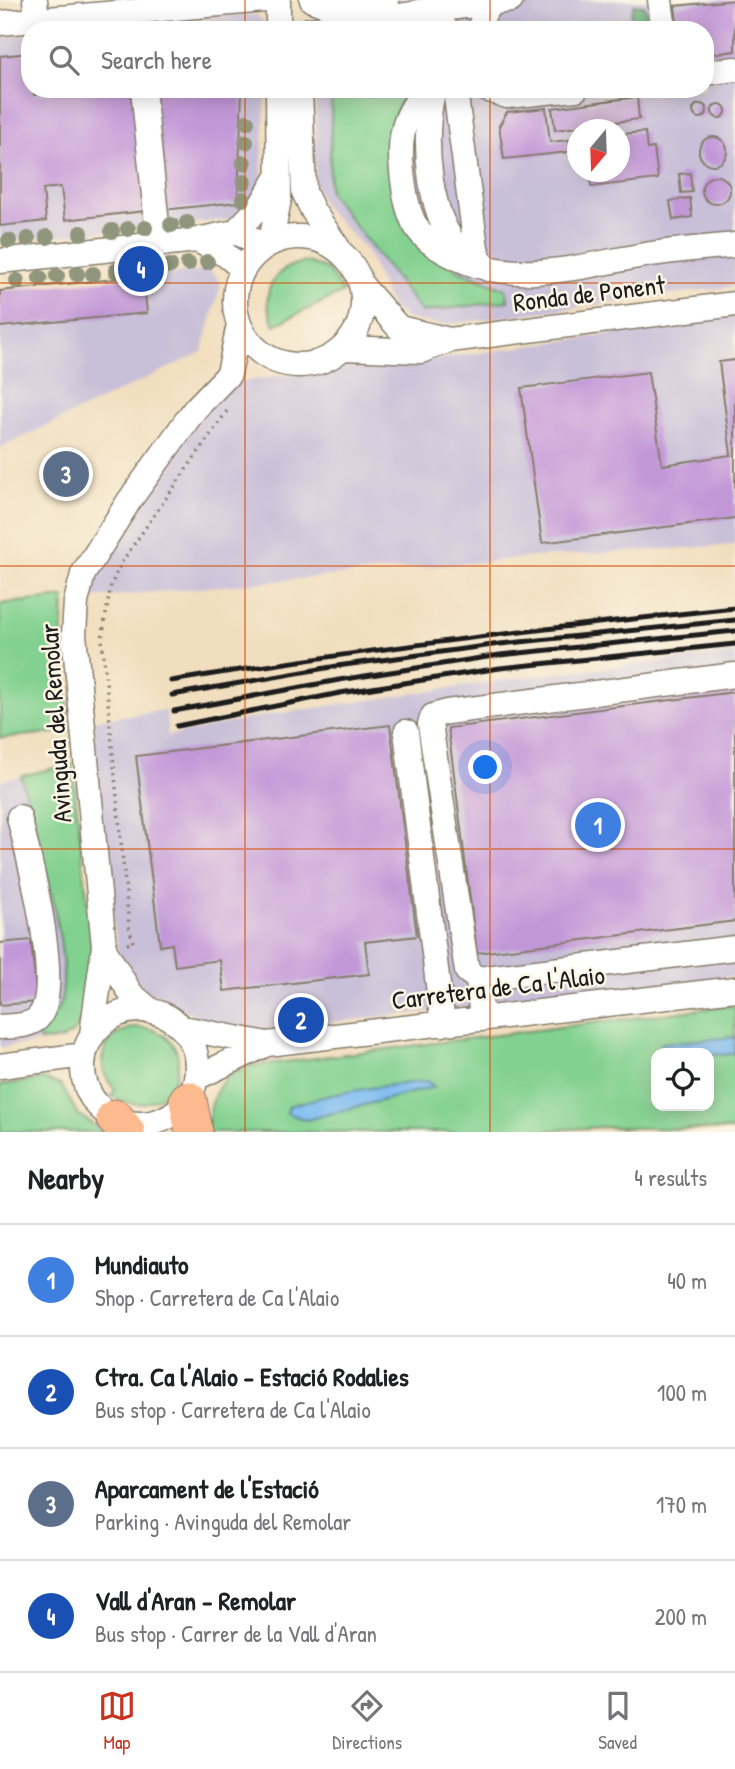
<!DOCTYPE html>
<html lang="en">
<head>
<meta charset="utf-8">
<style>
  body { margin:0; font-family:"Patrick Hand",sans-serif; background:#f6f6f6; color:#202124 }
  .controls { position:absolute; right:21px; bottom:21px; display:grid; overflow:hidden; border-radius:14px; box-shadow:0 4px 18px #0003 }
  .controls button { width:63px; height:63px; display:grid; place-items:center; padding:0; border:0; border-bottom:2px solid #e0e0e0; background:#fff; color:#202124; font:35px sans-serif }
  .compass { position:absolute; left:567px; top:119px; width:63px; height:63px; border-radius:50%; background:#fff; box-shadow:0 4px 18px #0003; rotate:199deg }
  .you { position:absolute; left:486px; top:768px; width:24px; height:24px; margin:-18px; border:5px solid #fff; border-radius:50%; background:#1a73e8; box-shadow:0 0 0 10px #1a73e833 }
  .badge { display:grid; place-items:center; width:46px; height:46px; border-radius:50%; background:#c8321e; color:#fff; font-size:23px; font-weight:700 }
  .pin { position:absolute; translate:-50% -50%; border:4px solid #fff; box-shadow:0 2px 7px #0006 }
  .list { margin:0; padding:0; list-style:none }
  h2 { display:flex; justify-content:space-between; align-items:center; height:91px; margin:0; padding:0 28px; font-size:30px }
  h2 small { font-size:23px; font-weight:400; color:#757577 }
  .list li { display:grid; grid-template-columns:46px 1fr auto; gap:21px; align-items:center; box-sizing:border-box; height:112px; padding:0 28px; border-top:2px solid #e0e0e0 }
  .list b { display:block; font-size:26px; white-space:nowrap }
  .list p { margin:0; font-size:23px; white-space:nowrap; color:#757577 }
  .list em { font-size:23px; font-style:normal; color:#757577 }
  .icon { flex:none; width:38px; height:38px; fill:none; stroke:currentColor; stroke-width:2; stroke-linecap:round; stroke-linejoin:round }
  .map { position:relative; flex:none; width:735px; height:1132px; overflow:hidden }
  .search { position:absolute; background:#fff; box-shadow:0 4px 18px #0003; left:21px; right:21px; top:21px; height:77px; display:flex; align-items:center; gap:18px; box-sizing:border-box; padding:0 24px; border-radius:28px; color:#757577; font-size:26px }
  .sheet { height:539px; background:#fff }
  nav { display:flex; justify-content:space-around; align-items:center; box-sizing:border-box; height:98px; border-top:2px solid #e0e0e0; background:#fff; font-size:19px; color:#757577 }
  nav a { display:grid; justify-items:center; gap:4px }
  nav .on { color:#c8321e }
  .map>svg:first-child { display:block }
  .industrial { fill:#c8bfd8; fill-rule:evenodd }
  .green { fill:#83d190; stroke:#507656; stroke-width:2; fill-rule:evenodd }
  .forest { fill:#6ab37a; stroke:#43684b; stroke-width:2 }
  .water { fill:#7cbbf0; stroke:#4c6c86; stroke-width:2 }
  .building { fill:#c297d8 }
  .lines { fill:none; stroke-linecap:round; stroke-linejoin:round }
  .minor-casing { stroke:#867d6d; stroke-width:27 }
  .highway-casing { stroke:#867d6d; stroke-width:39 }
  .path { stroke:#867d6d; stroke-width:3.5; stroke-dasharray:2 5; stroke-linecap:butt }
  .minor { stroke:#fff; stroke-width:24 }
  .highway { stroke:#fcba8e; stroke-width:37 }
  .rail { stroke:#1c1c1c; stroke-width:5 }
  .tree { fill:#90967b }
  .grid { fill:none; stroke:#d4530e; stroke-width:2; stroke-opacity:0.55 }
  .labels { text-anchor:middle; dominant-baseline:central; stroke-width:5; stroke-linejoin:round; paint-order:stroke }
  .street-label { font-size:26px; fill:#1c1c1c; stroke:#fcf5e5 }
</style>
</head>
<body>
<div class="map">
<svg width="735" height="1132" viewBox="0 0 735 1132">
  <rect width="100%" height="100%" fill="#fcf5e5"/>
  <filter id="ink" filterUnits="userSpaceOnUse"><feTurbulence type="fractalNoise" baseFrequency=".0143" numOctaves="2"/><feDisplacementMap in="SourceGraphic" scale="14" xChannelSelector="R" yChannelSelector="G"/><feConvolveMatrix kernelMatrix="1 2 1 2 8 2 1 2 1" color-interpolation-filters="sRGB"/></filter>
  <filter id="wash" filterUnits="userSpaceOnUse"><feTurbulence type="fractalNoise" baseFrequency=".00686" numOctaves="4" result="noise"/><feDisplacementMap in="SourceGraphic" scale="28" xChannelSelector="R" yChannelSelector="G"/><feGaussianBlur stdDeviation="1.57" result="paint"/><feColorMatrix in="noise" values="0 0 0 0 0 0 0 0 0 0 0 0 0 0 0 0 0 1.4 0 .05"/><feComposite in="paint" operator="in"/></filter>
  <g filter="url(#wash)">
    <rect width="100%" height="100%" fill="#f1debe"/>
    <path class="industrial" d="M318,0H735V286L441,325L406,318L392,307L366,250L323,205L315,183L316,89H705V30H318ZM578,130H620V172H578Z
      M240,14L256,15L265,23L267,30H75Z
      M30,34V89H266L261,181L256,198L243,216L225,220L0,241V37Z
      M210,270L221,283L202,352L0,448V291Z
      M735,316V545L535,557L90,598L104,556L202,415L233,383L321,370L346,362L430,360Z
      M735,653V976L254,1031L207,1023L160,996L143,991L118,953L105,858L93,720L166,710L168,736L268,715L540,675Z
      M72,764L74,1032L61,1040L0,1047V781Z"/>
    <path class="green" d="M332,89H414L400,103L389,135L400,217L456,269L506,289L508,301L422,312L329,192Z
      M307,262L327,269L343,292L275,325C258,295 272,266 307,262Z
      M64,597L62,641L70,731L0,738V604Z
      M72,764L93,952L84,1016L74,1032L61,1040L40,1041L39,1031C48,1022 58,1013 61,1000C73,952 34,828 21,776Z
      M735,1005V1130L602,1127L522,1132H207C209,1102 216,1079 244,1067ZM656,1053H709V1106H656Z
      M135,1027C211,1029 176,1132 111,1096L115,1090C92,1064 102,1035 135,1027Z
      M43,1079L61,1085L77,1113L103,1132H0V1085Z"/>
    <path class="forest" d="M634,5H644L652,30H633L631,14Z"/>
    <path class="water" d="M735,1037V1053L724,1055L656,1049L663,1043Z
      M427,1081L434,1087L306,1120L287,1113L289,1106C334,1092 380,1086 427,1081Z"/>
    <g id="blocks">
      <path class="building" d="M735,0V51L705,55V30H678L675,6Z
        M30,53V89H33L34,95L52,93V89H133L145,211L65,220L61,187L43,189L46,221L0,226V56Z
        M151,89H242L238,202L163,210Z
        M369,89H415V91L370,97Z
        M637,97L639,119L555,130L552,108Z
        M712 111a7 7 0 1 1 14 0a7 7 0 1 1-14 0Z
        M693 111a7 7 0 1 1 14 0a7 7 0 1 1-14 0Z
        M546,108L550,142L578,139V151L504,159L499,126L507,112Z
        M645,132L647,149L654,148L658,179L591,187L590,172H620V134Z
        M699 151a14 14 0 1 1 28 0a14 14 0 1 1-28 0Z
        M690,173L692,192L681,193L679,174Z
        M702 190a14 14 0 1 1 28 0a14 14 0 1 1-28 0Z
        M690,198L692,217L673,220L670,201Z
        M143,276L147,313L0,327V291Z
        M735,360V518L542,543L521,388L648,372L662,465L731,455L719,362Z
        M735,692V921L477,953L448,728Z
        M390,725L417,936L365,942L369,974L224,991L220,960L175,966L172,944L160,946L136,756Z
        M31,940L37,1002L0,1005V943Z"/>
    </g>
  </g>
  <g filter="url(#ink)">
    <use href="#blocks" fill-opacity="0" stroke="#867d6d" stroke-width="2"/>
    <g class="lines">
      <defs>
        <path id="minor" d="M312,0L331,7L387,0
          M660,0L664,30
          M418,12L511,0
          M37,20L265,0
          M0,23L37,20L35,0
          M278,30V0
          M309,30L424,12L434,16L447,30
          M480,30L484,12L494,2
          M705,73L735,69
          M143,89L159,244
          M300,89L304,192L313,211L338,248
          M427,89C398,119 398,148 404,187C409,223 419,240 453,256C515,287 580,266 645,255C675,250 705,248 735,245
          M434,89C421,133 427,231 469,257
          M455,89L476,248L480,260L488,269
          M486,89L507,96L576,89
          M235,232L261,205L277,178
          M235 301a64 64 0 1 1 128 0a64 64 0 1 1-128 0Z
          M197,240L226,255L243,269
          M271,242L279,199L278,89
          M0,261L197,240L235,232L265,245
          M363,287L399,328L449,340
          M344,348L421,351L450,340L735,304
          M406,732L443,1024
          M104,949L131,994L150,1010
          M478,979L735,948
          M83 1067a57 57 0 1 1 114 0a57 57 0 1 1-114 0Z
          M482,1019L478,979L467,971L430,724L433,716L447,712L735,675
          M0,1027C12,1026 27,1027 37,1019C65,992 28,854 19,817
          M183,1028L267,1044L735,989
          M92,1034L104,946L74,634L76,602L83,574L129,501L195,409L229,374L239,324
          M0,1066L84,1055
          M196,1078L267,1044"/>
        <path id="highway" d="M188,1100L194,1132
          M115,1118L126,1132"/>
      </defs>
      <use href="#minor" class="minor-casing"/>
      <use href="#highway" class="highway-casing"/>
      <path class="path" d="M127,944L133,943L129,926L102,638L111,585L121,563L229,408"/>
      <use href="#minor" class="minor"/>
      <use href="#highway" class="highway"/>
      <path class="rail" d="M171,681C358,650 546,628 735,608
        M172,695L337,666L500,644L735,620
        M174,711L339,680L500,655L735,631
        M177,726L340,693L500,668L735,644"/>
    </g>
    <g class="tree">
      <circle cx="247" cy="122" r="8"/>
      <circle cx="246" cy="142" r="8"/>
      <circle cx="244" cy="163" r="8"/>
      <circle cx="244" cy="182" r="8"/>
      <circle cx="243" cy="199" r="8"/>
      <circle cx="187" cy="223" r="8"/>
      <circle cx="171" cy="225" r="8"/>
      <circle cx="145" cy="228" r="8"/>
      <circle cx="128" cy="229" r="8"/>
      <circle cx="112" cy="231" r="8"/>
      <circle cx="81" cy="233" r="8"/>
      <circle cx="47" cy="237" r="8"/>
      <circle cx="28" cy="239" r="8"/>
      <circle cx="9" cy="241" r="8"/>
      <circle cx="207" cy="262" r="8"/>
      <circle cx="188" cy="264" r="8"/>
      <circle cx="170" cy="266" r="8"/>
      <circle cx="132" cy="269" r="8"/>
      <circle cx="153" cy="269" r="8"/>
      <circle cx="116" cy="271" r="8"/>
      <circle cx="77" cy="274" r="8"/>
      <circle cx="93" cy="274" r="8"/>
      <circle cx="57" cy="276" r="8"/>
      <circle cx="40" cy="278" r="8"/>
      <circle cx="17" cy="281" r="8"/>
    </g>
  </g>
  <path class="grid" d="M245,0V30M490,0V30M245,89V1132M490,89V1132M0,283H735M0,566H735M0,849H735"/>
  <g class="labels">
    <g class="street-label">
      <text transform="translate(589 293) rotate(-7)">Ronda de Ponent</text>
      <text transform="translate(55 723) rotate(-94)">Avinguda del Remolar</text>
      <text transform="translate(498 987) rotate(-7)">Carretera de Ca l'Alaio</text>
    </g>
  </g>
</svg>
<div class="controls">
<button><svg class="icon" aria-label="locate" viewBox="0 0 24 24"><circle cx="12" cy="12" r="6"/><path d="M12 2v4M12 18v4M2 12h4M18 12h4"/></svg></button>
</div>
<svg class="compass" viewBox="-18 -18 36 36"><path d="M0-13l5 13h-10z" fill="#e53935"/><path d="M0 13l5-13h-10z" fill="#757577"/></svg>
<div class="you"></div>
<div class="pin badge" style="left:598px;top:825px;background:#3f7fe0">1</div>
<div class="pin badge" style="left:301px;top:1020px;background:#1a4fb4">2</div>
<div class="pin badge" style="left:66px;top:474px;background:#5c6f8a">3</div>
<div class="pin badge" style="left:141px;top:269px;background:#1a4fb4">4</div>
<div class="search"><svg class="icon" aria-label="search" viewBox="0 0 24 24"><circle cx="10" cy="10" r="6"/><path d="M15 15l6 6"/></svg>Search here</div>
</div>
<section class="sheet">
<h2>Nearby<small>4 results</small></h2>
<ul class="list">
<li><span class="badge" style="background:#3f7fe0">1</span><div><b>Mundiauto</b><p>Shop · Carretera de Ca l'Alaio</p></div><em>40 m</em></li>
<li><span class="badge" style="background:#1a4fb4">2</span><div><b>Ctra. Ca l'Alaio - Estació Rodalies</b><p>Bus stop · Carretera de Ca l'Alaio</p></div><em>100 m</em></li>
<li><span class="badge" style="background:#5c6f8a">3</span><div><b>Aparcament de l'Estació</b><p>Parking · Avinguda del Remolar</p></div><em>170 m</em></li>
<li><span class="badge" style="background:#1a4fb4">4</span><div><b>Vall d'Aran - Remolar</b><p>Bus stop · Carrer de la Vall d'Aran</p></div><em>200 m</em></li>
</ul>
</section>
<nav>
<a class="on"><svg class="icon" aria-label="map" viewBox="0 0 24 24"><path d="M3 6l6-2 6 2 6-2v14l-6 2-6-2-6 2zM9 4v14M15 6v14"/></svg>Map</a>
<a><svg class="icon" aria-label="directions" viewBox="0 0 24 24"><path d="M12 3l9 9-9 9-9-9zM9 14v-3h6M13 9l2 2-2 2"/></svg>Directions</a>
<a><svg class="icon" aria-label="saved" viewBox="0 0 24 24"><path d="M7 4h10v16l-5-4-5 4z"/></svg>Saved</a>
</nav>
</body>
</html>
